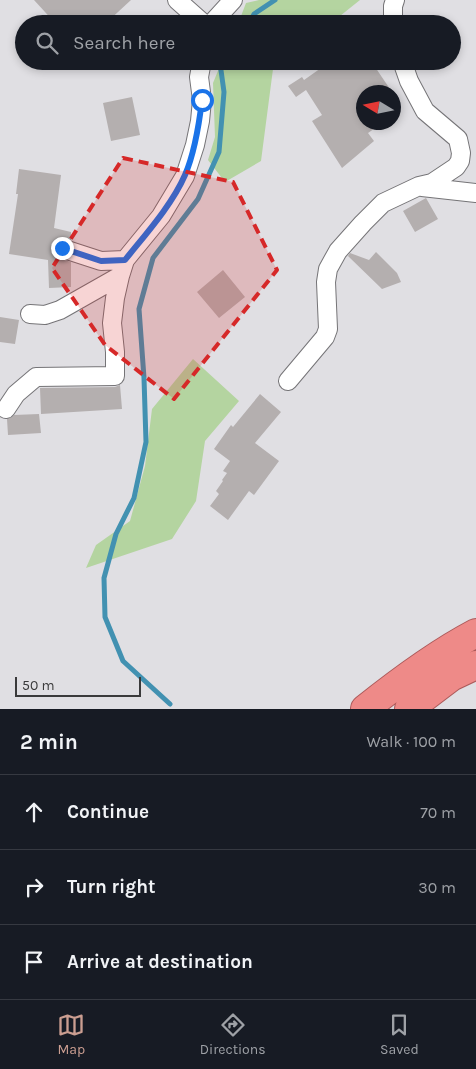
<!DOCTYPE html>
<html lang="en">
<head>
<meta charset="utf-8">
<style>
  body { margin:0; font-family:Karla,sans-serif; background:#242831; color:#f1f3f6 }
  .compass { position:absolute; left:356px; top:85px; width:45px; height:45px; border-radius:50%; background:#171b24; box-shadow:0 2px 8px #0003; rotate:280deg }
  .scale { position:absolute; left:15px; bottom:12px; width:126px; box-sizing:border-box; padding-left:5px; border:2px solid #3a3a3b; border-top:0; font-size:14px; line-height:18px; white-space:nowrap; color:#3a3a3b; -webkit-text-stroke:4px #e0dfe3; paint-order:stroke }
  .stop { position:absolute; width:15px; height:15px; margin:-11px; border:4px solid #1a73e8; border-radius:50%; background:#fff }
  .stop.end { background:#1a73e8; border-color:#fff; box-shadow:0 1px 5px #0008 }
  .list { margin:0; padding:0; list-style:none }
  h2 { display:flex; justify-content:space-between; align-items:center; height:65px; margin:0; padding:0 20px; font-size:21px }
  h2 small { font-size:16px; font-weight:400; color:#9ea1a6 }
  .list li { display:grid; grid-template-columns:32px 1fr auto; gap:15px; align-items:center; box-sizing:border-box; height:75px; padding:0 20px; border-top:1px solid #363941 }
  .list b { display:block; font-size:19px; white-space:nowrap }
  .list em { font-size:16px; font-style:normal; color:#9ea1a6 }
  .icon { flex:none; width:28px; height:28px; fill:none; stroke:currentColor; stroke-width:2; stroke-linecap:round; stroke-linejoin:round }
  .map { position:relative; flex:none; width:476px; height:709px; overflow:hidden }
  .search { position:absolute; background:#171b24; box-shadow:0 2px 8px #0003; left:15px; right:15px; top:15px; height:55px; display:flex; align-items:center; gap:12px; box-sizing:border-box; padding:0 18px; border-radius:28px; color:#9ea1a6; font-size:19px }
  .sheet { height:290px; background:#171b24 }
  nav { display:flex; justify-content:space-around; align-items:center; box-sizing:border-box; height:70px; border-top:1px solid #363941; background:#171b24; font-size:14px; color:#9ea1a6 }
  nav a { display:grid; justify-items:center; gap:2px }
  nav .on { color:#cb9e91 }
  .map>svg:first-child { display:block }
  .green { fill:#b4d4a0 }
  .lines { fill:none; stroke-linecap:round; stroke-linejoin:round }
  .stream { stroke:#4291b1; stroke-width:5 }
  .building { fill:#b4afaf }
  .minor-casing { stroke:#757477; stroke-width:20 }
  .trunk-casing { stroke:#ac5a5a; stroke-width:30 }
  .minor { stroke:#fff; stroke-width:18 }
  .trunk { stroke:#ee8a88; stroke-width:28 }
  .route { stroke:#1a73e8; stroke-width:6 }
  .marked { fill:#d62828; fill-opacity:0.2; stroke:#d62828; stroke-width:4; stroke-dasharray:10 6; stroke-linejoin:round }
</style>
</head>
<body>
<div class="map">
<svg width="476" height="709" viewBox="0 0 476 709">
  <rect width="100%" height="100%" fill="#e0dfe3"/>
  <path class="green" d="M259,0H360L330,24H238L246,3Z
    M222,61H283L273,69L261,161L225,182L208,160L215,137L213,83Z
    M193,359L239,401L205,441L196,501L172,539L86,568L96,545L130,521L145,466L152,409Z"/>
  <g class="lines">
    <path class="stream" d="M249,24L254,14L275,0
      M170,704L123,661L105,617L104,578L116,534L134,498L146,442L144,378L139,309L153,258L198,199L219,152L224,92L220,63L221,61"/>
  </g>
  <path class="building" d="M34,0H131L105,24H56Z
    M331,61H371L392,92H364V122H384L368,133L374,141L342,168L312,121L322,115L306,90L296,97L288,86L302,77L304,80Z
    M132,97L140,135L111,141L103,103Z
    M19,169L61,175L54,228L71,232V240L58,238L51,244V250L53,255L57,258L71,262V287L49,288L48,260L9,254L18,194H16Z
    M426,198L438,219L415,232L403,211Z
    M376,252L397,273L401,282L382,289L348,256L350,253L369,260Z
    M223,270L245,297L219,318L197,292Z
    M0,317L19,320L15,344L0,342Z
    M120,385L122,409L41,414L40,388L115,387Z
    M260,394L281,412L255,443L279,461L254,495L249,491L228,520L210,506L219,494L216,491L223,481L222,480L227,473L223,471L230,461L214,449L231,425L233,427Z
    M39,414L41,433L8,435L7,419L14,415Z"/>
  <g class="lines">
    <defs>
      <path id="minor" d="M177,0L204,24
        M211,24L233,0
        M393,24V6L395,0
        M422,187L476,193
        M61,248L101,261L125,260
        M30,314L45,315L60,310L120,276
        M288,381L325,337L328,329L326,282L328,269L338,251L363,223L383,203L419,186L432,183L456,167L460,161L461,153L458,139L425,111L409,81L402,61
        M6,409L16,394L36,377L115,376V352L112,323L115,298L120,276L125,260L161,216L185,176L195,145L200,121L202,100L199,77L202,61"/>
      <path id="trunk" d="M365,709C400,681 436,654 476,633
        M409,709L451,677L476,665"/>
    </defs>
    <use href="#minor" class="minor-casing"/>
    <use href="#trunk" class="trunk-casing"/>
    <use href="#minor" class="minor"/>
    <use href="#trunk" class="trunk"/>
  </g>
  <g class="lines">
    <path class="route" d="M62,248L101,261L125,260C145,235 172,205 185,175C195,152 199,125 202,100"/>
  </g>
  <path class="marked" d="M123,158L233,182L277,270L174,399L105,345L52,268Z"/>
</svg>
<svg class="compass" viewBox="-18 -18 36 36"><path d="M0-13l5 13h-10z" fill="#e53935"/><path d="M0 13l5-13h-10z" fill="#9ea1a6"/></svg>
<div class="scale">50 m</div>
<div class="stop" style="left:202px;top:100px"></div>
<div class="stop end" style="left:62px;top:248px"></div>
<div class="search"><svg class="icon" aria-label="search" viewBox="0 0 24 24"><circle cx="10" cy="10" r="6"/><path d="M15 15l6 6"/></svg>Search here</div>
</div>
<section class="sheet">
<h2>2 min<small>Walk · 100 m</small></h2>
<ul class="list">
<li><svg class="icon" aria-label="ahead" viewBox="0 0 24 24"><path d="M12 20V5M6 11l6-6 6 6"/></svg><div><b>Continue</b></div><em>70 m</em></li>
<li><svg class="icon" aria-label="right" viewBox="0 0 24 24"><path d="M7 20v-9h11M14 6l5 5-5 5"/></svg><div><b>Turn right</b></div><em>30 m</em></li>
<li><svg class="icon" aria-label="arrive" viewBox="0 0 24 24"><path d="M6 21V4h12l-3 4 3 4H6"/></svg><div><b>Arrive at destination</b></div></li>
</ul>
</section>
<nav>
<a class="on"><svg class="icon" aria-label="map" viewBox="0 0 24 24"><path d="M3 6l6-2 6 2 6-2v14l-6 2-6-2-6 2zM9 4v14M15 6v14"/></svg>Map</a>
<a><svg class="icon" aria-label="directions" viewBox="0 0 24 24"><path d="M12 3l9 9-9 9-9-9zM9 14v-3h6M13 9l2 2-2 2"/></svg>Directions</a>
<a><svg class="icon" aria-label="saved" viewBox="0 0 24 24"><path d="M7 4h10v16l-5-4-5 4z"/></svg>Saved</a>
</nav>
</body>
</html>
